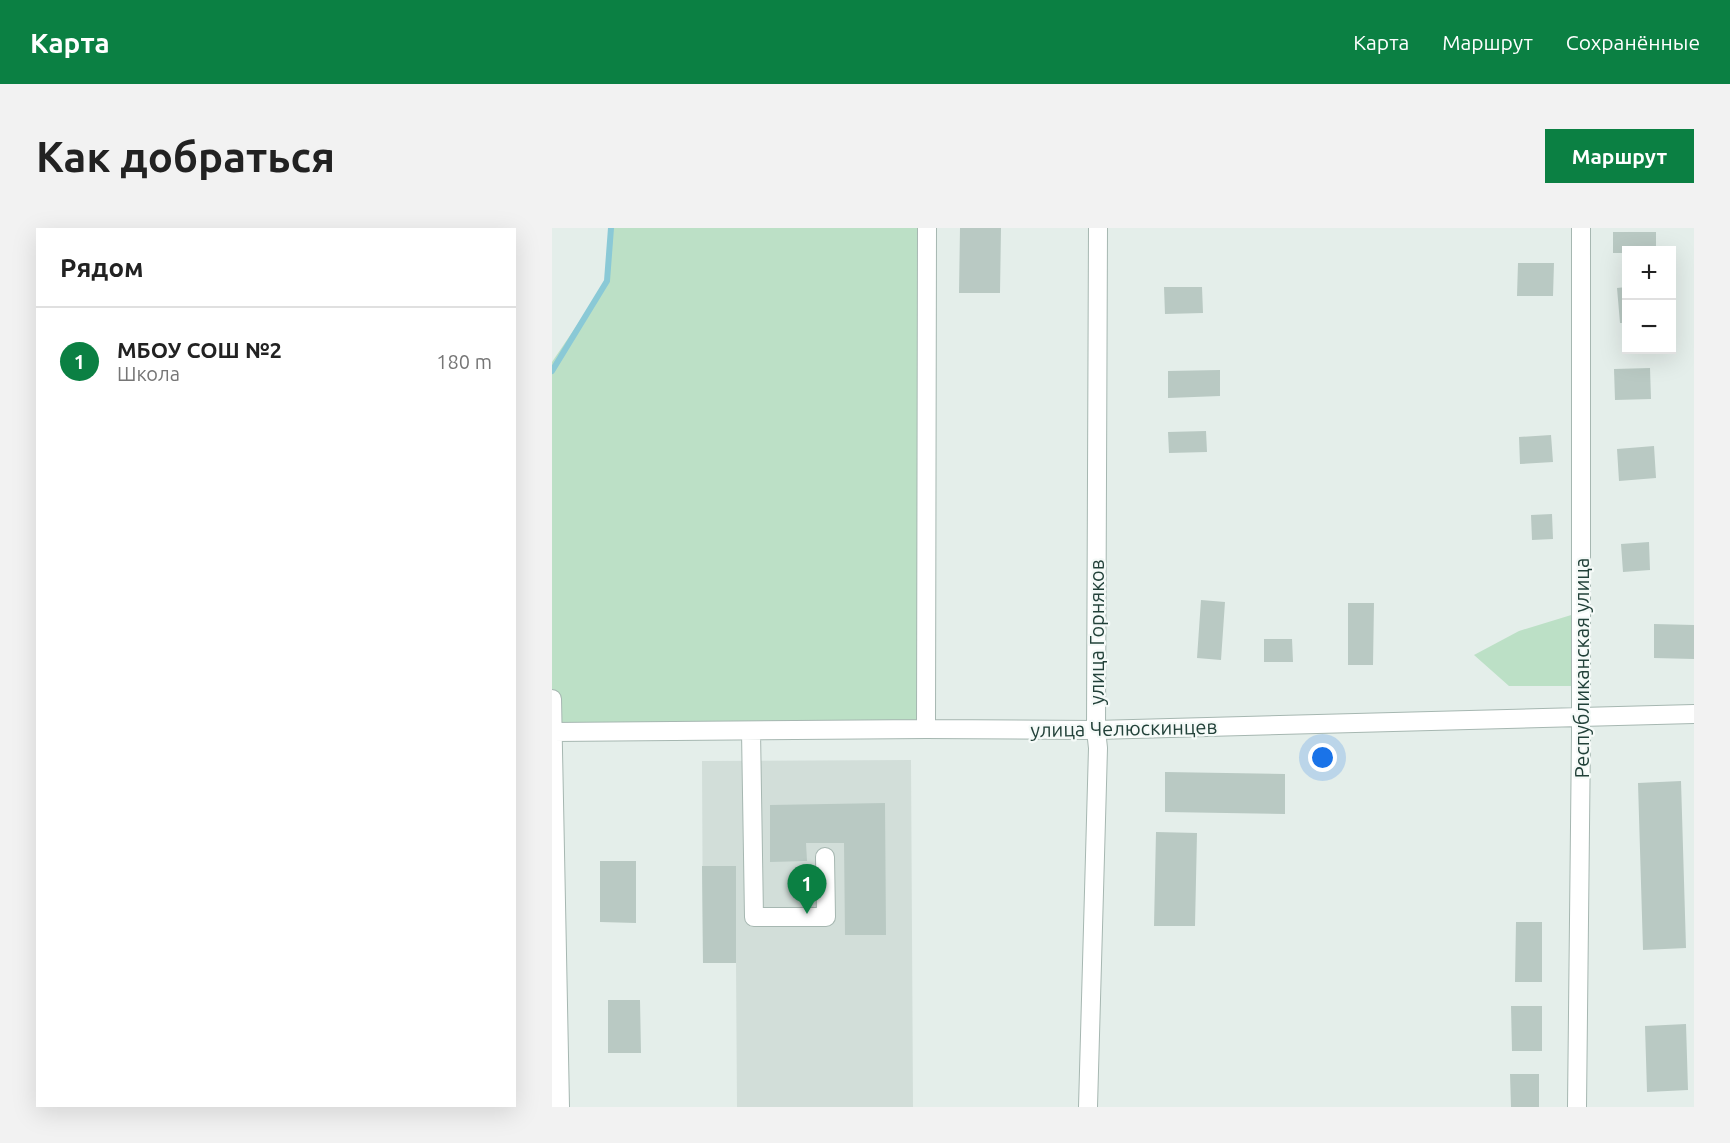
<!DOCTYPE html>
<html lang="ru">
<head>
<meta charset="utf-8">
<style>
  body { margin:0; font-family:Ubuntu,sans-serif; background:#f2f2f2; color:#222 }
  .controls { position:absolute; right:18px; top:18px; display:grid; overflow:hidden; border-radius:0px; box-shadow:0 6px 24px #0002 }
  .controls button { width:54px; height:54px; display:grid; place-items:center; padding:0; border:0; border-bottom:2px solid #e0e0e0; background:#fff; color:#222; font:30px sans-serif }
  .you { position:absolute; left:771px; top:530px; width:21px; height:21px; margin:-15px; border:4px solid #fff; border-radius:50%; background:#1a73e8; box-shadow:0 0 0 9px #1a73e833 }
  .badge { display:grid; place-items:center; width:39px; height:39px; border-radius:50%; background:#0b8043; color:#fff; font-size:20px; font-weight:700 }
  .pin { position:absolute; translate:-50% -50px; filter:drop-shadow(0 2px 3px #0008) }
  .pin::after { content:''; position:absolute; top:32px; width:21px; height:18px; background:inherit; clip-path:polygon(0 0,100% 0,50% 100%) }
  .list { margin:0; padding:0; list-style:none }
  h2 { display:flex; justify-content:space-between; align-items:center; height:78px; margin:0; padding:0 24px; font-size:26px }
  h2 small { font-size:20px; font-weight:400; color:#767676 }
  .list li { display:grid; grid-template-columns:39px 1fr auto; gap:18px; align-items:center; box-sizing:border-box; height:108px; padding:0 24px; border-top:2px solid #e0e0e0 }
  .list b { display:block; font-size:22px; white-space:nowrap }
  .list p { margin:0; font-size:20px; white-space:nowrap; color:#767676 }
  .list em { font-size:20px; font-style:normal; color:#767676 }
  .map { position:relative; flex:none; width:1142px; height:879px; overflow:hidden; border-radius:0px }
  header { display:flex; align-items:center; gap:36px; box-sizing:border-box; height:84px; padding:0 30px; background:#0b8043; color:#fff }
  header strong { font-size:28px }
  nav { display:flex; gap:33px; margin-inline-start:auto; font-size:21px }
  .intro { display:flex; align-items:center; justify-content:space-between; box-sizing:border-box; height:144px; padding:0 36px }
  h1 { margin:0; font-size:42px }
  .button { padding:15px 27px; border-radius:0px; background:#0b8043; color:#fff; font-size:21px; font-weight:700 }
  main { display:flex; gap:36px; padding:0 36px }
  aside { flex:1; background:#fff; border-radius:0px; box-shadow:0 6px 24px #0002 }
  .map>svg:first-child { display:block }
  .built { fill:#d2ded9 }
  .green { fill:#bce0c6 }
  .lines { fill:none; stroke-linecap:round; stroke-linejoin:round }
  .stream { stroke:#8ac9d6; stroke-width:6 }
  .building { fill:#b9c9c3 }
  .minor-casing { stroke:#a6b7b1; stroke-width:20 }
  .minor { stroke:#fff; stroke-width:18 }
  .labels { text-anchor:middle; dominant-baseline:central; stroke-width:4.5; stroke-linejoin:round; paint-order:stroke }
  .street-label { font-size:20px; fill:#224139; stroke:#f5faf8 }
</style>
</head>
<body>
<header>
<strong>Карта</strong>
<nav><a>Карта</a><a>Маршрут</a><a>Сохранённые</a></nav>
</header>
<div class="intro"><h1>Как добраться</h1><a class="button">Маршрут</a></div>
<main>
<aside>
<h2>Рядом<small></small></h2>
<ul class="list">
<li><span class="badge">1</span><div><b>МБОУ СОШ №2</b><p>Школа</p></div><em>180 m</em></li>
</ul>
</aside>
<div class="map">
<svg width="1142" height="879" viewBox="0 0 1142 879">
  <rect width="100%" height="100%" fill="#e4eeea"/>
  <path class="built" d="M359,532L361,879H185L184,735H151L150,533Z"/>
  <path class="green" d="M59,0H375L374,501L1,505L0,879V134L55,53Z
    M1029,384V458H957L922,427L967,403Z"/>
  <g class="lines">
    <path class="stream" d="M0,143L55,53L59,0"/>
  </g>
  <path class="building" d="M408,0H449L448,65H407Z
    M1061,4H1104V22H1074V25H1061Z
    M966,35H1002L1001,68H965Z
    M612,59H650L651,85L613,86Z
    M1074,59V95H1068L1065,60Z
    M1098,140L1099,171L1063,172L1062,141Z
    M668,142V168L616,170V143Z
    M654,203L655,224L617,225L616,204Z
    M999,207L1001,234L968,236L967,209Z
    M1102,218L1104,250L1067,253L1065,221Z
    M1000,286L1001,311L980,312L979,287Z
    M1097,314L1098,342L1071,344L1069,316Z
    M649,372L673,374L669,432L645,430Z
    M796,375H822L821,437H796Z
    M1102,396L1142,397V431L1102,430Z
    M712,411H740L741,434H712Z
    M613,544L733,546V586L613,584Z
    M1129,553L1134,720L1091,722L1086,555Z
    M333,575L334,707H293L292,615H254L255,633L218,634V577Z
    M604,604L645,605L643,698H602Z
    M48,633H84V695L48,694Z
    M150,638H184V735H151Z
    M964,694H990V754H963Z
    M56,772H88L89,825H56Z
    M959,778H990V823H960Z
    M1134,796L1136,862L1095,864L1093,798Z
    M958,846H987V879H959Z"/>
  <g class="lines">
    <defs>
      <path id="minor" d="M0,471L8,879
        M374,501L375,0
        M199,503L202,689H274L273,629
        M1,504L374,501L544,502L1142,486
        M536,879L546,520L544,502L546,0
        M1025,879L1029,506V0"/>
    </defs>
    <use href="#minor" class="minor-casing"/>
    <use href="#minor" class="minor"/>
  </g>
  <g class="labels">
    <g class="street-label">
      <text transform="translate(544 404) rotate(-90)">улица Горняков</text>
      <text transform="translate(1029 440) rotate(-90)">Республиканская улица</text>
      <text transform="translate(572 500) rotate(-1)">улица Челюскинцев</text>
    </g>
  </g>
</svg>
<div class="controls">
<button>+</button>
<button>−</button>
</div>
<div class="you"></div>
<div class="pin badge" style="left:255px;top:686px">1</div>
</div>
</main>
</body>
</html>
